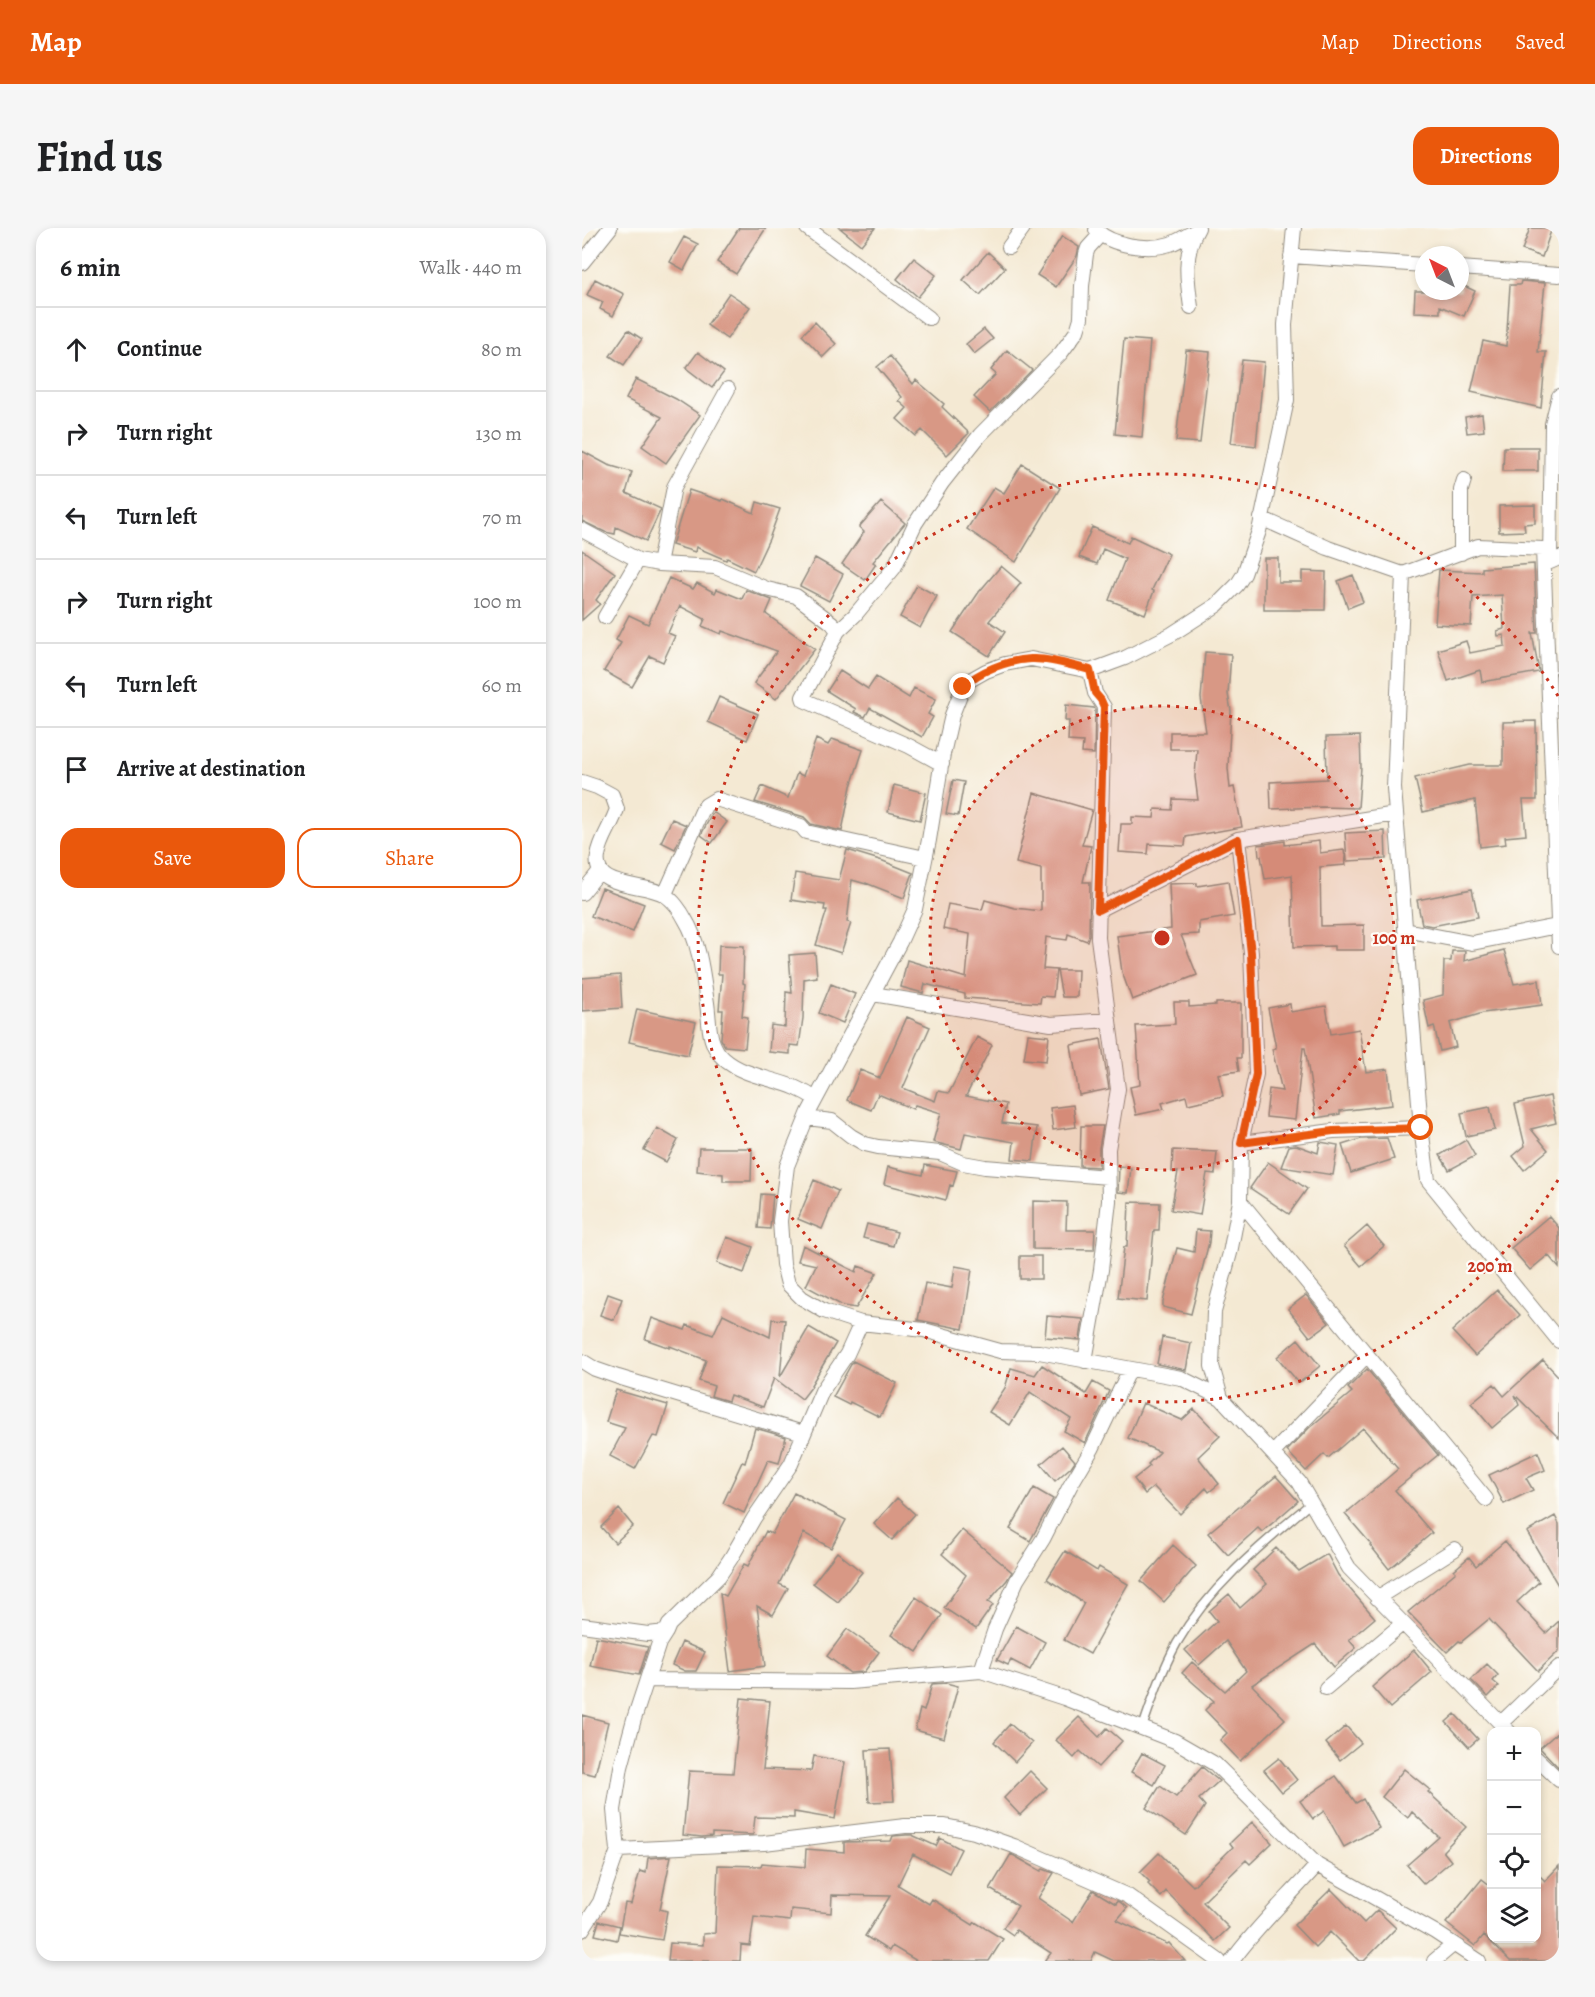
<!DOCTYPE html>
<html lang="en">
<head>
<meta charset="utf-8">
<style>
  body { margin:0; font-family:Alegreya,serif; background:#f6f6f6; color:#202124 }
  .controls { position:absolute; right:18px; bottom:18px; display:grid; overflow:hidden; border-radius:12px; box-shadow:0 3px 9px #0003 }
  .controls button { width:54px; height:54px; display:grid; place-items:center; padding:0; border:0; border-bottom:2px solid #e0e0e0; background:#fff; color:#202124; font:30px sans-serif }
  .compass { position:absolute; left:833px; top:18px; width:54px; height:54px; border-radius:50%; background:#fff; box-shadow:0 3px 9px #0003; rotate:318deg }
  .stop { position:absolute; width:18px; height:18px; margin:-14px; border:4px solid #ea580c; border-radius:50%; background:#fff }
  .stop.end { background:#ea580c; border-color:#fff; box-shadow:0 2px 6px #0008 }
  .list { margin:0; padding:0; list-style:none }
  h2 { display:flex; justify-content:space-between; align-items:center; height:78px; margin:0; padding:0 24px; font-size:26px }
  h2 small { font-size:20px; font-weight:400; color:#757577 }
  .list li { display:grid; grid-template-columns:39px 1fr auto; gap:18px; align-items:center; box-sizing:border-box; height:84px; padding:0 24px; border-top:2px solid #e0e0e0 }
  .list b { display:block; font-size:22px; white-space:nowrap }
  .list em { font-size:20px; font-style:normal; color:#757577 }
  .actions { display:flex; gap:12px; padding:18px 24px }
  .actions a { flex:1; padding:14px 0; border:2px solid #ea580c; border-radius:18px; text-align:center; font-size:21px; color:#ea580c }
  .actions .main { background:#ea580c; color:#fff }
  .icon { flex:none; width:33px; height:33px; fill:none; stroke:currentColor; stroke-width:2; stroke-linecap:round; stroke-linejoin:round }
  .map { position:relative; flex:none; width:977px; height:1733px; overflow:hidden; border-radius:18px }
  header { display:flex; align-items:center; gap:36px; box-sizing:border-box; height:84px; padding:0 30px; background:#ea580c; color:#fff }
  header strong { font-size:28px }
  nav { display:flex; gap:33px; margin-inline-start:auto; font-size:21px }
  .intro { display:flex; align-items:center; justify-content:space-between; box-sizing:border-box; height:144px; padding:0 36px }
  h1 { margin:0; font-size:42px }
  .button { padding:15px 27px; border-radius:18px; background:#ea580c; color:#fff; font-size:21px; font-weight:700 }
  main { display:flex; gap:36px; padding:0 36px }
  aside { flex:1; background:#fff; border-radius:18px; box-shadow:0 3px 9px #0003 }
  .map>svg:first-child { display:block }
  .building { fill:#d89885 }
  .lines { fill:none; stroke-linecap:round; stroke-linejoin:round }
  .lane-casing { stroke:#908a7f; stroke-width:10 }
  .street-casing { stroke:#908a7f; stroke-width:16 }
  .lane { stroke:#fff; stroke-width:7 }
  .street { stroke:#fff; stroke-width:14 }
  .route { stroke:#ea580c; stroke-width:8 }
  .ring { fill:none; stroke:#c8321e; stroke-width:3; stroke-dasharray:3 6 }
  .centre { fill:#c8321e; stroke:#fdfcf7; stroke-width:3 }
  .ring-label { font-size:18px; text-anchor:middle; font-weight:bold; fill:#c8321e; stroke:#fdfcf7; stroke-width:4.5; stroke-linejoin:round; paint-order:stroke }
</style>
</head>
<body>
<header>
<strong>Map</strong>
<nav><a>Map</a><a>Directions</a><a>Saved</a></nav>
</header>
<div class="intro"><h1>Find us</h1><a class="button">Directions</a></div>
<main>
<aside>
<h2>6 min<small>Walk · 440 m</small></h2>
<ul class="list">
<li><svg class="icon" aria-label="ahead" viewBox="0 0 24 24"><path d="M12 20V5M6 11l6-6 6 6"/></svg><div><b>Continue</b></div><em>80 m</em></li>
<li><svg class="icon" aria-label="right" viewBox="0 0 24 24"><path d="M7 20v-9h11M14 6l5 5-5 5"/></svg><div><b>Turn right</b></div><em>130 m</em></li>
<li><svg class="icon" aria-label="left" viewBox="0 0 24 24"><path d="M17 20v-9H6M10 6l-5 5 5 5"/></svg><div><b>Turn left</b></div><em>70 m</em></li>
<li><svg class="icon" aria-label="right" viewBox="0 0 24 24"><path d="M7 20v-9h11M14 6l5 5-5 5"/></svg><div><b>Turn right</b></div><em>100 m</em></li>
<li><svg class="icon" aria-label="left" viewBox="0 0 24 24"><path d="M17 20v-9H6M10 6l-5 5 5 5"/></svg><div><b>Turn left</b></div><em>60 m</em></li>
<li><svg class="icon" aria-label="arrive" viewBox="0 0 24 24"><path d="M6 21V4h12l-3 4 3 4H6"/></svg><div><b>Arrive at destination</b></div></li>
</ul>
<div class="actions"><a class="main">Save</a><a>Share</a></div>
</aside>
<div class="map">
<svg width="977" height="1733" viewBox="0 0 977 1733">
  <rect width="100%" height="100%" fill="#fdfcf7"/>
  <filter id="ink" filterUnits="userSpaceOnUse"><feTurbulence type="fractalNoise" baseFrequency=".0167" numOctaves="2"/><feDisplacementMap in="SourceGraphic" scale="12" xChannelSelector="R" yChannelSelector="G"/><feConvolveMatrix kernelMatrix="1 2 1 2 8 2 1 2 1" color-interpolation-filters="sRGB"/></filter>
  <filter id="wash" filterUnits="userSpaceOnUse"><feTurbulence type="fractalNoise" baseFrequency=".008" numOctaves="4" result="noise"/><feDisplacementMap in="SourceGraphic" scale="24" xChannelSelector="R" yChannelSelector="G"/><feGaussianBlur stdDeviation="1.35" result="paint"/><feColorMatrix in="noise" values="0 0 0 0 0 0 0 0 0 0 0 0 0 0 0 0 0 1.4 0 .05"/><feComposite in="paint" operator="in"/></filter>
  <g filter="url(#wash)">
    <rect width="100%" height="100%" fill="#f4e9d3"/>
    <g id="blocks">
      <path class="building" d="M157,0H184L154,46L135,34Z
        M258,0H293L279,17Z
        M948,0H970L960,29L940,22Z
        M480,8L497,19L495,28L474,59L455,47Z
        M102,9L116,16L102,42L88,34Z
        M406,24L423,40L398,67L381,52Z
        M332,30L354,47L336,69L315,51Z
        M13,51L42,66L31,88L18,81L21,74L5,67Z
        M939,53L963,55L956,124H964L959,180L889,164L901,113L924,118L928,57H938Z
        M878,56L893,63L882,88L858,78V85L832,84L833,63H878Z
        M147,65L168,79L145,111L125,97Z
        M233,94L254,116L241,129L220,107Z
        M402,101L411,111L392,126L384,116Z
        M46,102L60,111L42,137L28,128Z
        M542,111L568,113L560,209L533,206Z
        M425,122L450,142L408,184L392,169L414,146L409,142Z
        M604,122L628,124L618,215L594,213Z
        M116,124L142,144L130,160L104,140Z
        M308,128L331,156L334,152L362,176L360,179L387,205L365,227L340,202L334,208L315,191L325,180L317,173L320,169L295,139Z
        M660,132L682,134L674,218L649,215Z
        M54,151L94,171L118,187L84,235L60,218L80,189L44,171Z
        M900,186L902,203L885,205L883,189Z
        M922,219H956V243H921Z
        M0,223L26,237L50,244L44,265L79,281L64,313L34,299L33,306L23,304L0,293Z
        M440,236L478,260L434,334L385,301L412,259L422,265Z
        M107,262L140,273L141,271L172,285L175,274L198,281L187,311L172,343L145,330L144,332L114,319L113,324L90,317Z
        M299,274L323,295L291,334L294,336L283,352L260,336L282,304L277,299Z
        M953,277V295L942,296L943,303L917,304V278Z
        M510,299L546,315L549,308L587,326L570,362L572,363L563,386L527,372L543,331L521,321L515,336L497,329Z
        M0,322L33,345L14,372L18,376L0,392Z
        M233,330L261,346L247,373L218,358Z
        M682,330H696V354H720V343L744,344L743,382H682Z
        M952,336L955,405H950L957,444L900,454L898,442L866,453L856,422L884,413L888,425L923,418L922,407L916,408L915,403L922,401L920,367L891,369L889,398L853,396L857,342L900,344V340Z
        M419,338L439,355L407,393L423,404L407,428L370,404L397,364Z
        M771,347L781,374L766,380L756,353Z
        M87,350L111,361L115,355L133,365L135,361L160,371L164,362L190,372L184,386L233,421L194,471L172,455L195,423L140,403L139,406L120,398L123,391L98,378L86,405L93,408L81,434L68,428L50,459L22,443L39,415L34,412L47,387L66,396Z
        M335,357L355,368L338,400L318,389Z
        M623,424L649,426L646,466L649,483L646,540L648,560L652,559L660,599L604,609L603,618L567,616L566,626L537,624L539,596H550V589L572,590L573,581L590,582L591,571L616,572L613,549L615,521H588V504H624L619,470Z
        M258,443L286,461L294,449L327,470L332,460L354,471L346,486L351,489L340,509L288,480L283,489L272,484L274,481L245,463Z
        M137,469L176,486L165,512L126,494Z
        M484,477L512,480L513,482L512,526L500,525L501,514L486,513L487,493H483Z
        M954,493L955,572H941L944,607L923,609L924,616L898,619L893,572L841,584L833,550L888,537H921V494Z
        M778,508L779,539L776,580L740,579L689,581L688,554L745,551L744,509Z
        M234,511L246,517L250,511L281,522L269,558L260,603L229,596L222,589L173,574L180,558L206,570L215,545L221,548Z
        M371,552L382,554L376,588L364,586Z
        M312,557L344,565L338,592L306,584Z
        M452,565L510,582L500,617L509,618L501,654H508L507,707L505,713L486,706L485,712L464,709L461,741L474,742L471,769L459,768L458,775L383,770V766L343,756L341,765L319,759L325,732L384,750L388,706L361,701L366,676L400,682L403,672L433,680L459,683V641L434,635Z
        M131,584L145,594L130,615L119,607Z
        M90,591L104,597L93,621L79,614Z
        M803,603L804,631L765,633L763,605Z
        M703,613V617L737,613L738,625L762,622L764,637L738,639L739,698L782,697V722H752V718L712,719L710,647L683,651L679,628H677L676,617Z
        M265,622L301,633L331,645L322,670L284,655V656L270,652L265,694L269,695L259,725L234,717L245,682H242L243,677L209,672L213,645L257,652Z
        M646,653L652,688L617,694V706L599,707L615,747L550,772L540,744L535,708L589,701L587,656L615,655V658Z
        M20,660L62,676L51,704L9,688Z
        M890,661L896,689L850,698L840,696L835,672Z
        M137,717L162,718L161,755L163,756L160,788L166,789L163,820L143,818L139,811L141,782H137L140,746H136Z
        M922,722L932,756L957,752L960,777L901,785L868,795L874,819L858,823L852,798L847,800L841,772L861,767L862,733H869L870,723H883L882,733Z
        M233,725L235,749L222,751L221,790L217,818L208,817V826L187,824L189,797L203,799L204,764L210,765L207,727Z
        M475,742H496L495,769H480Z
        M38,747L40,780L0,783V750Z
        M249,756L273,766L261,795L237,785Z
        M592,774H607V779L634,777V775H659V830H655L657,843L636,846L641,868L606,876L604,868L580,875L582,881L554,887L548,859L558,857L554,798L593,796Z
        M708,776L709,784L744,778L749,806L777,801L784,844L806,841L810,877L758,883V886L734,890L723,820H721L713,892L684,889L687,861L700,863L690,821L694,820L686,780Z
        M55,781L114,794L106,827L47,814Z
        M325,789L348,799L321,860L353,873L356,863L367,865L395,809L410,817L384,868L424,876L420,895L455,899L451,933L430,931L432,914L383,905L379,921L351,914L359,885L333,877L331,881L296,866L289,882L265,872L278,842L298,850Z
        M446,806L467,808L464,833L442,831Z
        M519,811L527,861L497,867L489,817Z
        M968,868L974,895L949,901L966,922L942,942L931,928L943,918L933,876Z
        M491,877L494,899L471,902L468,880Z
        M908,879L913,902L884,908L879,885Z
        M499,898H521L517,920V939L498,938Z
        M75,900L96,912L84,934L62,922Z
        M805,910L812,931L769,945L760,917L779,911Z
        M884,912L893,928L867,942L858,927Z
        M738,914L756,917L751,947L699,939L707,918L714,917L736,925Z
        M117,920H170L169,953H141V946L115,943Z
        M591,922L635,924L633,946L625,945L618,987L589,982L596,944H590Z
        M686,934L725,961L707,986L668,960Z
        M343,937L375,943L371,958L368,957L364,972L302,956L306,939L341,947Z
        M537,938L549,940L546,965L536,964Z
        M232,952L256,963L240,1001L216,991Z
        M179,966L191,967L188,1001L176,1000Z
        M451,973L485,974L484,1002H513L512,1022L451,1021Z
        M547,974L578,975L577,1002H572L565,1073L536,1070L542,1019H545Z
        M967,988L977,1000V1040L966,1027L948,1042L929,1020Z
        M285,996L315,1004L311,1018L281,1010Z
        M785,998L802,1018L779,1038L762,1018Z
        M614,1002L628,1003L627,1014L609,1086L581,1079V1074L595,1020L612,1024Z
        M145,1009L171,1019L162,1045L135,1035Z
        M221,1017L274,1044L276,1038L295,1045L274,1080L261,1078L224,1058L234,1037L216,1033Z
        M438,1028H459V1051H438Z
        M373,1038L390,1041L381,1101L336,1092L343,1055L370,1060Z
        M915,1062L938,1087L893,1128L870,1103Z
        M26,1066L40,1071L32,1092L18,1087Z
        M724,1067L747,1095L728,1109L706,1081Z
        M141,1086L188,1109L190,1091L203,1092L198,1149L227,1099L254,1115L229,1157L230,1158L220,1171L192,1150L181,1179L148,1167L146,1173L129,1168L132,1158L117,1153L124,1132L88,1118V1120L63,1111L70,1090L103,1102L105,1097L131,1107Z
        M465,1088L501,1091L498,1112L463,1109Z
        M580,1109L609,1115L604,1142L575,1136Z
        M716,1111L738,1138L717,1155L695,1129Z
        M961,1132L977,1149V1210L933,1167L937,1177L910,1200L889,1175L912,1156L922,1168Z
        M271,1133L315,1155L298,1189L268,1174L267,1177L251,1169Z
        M460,1137L504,1166L511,1154L527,1163L503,1215L482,1203L489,1191L448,1164L428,1197L407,1184L423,1160L429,1140L453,1147Z
        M785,1141L856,1227L813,1262L850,1305L807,1341L788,1317L789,1316L763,1286L816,1241L781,1200L746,1230L742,1226L724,1243L705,1223L727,1200L770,1164L766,1160Z
        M34,1162L86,1177L76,1209L71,1208L53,1241L28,1228L43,1200L24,1194Z
        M561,1175L600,1192L612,1181L638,1208L616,1229L637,1256L627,1264L624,1260L598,1286L572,1259L563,1266L552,1251L568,1238L566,1236L578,1224L546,1210Z
        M173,1200L204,1209L197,1235L186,1232L162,1285L141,1275L160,1234L163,1235Z
        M480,1218L493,1233L489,1239L473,1253L459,1236Z
        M956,1224L963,1242L944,1250L951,1262L922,1276L907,1247Z
        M694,1248L716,1273L680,1304L676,1300L646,1327L626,1305Z
        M452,1260L471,1271L448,1313L428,1301Z
        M212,1265L264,1292L249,1320L222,1305L197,1356L206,1360L191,1387L175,1378L183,1438L148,1443L138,1365L144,1368L162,1336L166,1338L184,1303L190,1306Z
        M315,1270L333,1286L310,1312L292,1296Z
        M37,1281L51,1298L33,1315L19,1299Z
        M973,1288L977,1296V1359L945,1304Z
        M380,1302L430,1344L425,1352L406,1374L411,1377L394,1401L362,1380L384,1347L360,1326Z
        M923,1313L957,1354L935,1374L964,1405L977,1393V1423L956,1443L907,1391L879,1414L877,1413L865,1424L826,1384L874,1344L872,1342L887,1329L894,1338Z
        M591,1317L614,1338L582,1374L559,1353Z
        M694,1320L717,1343L745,1326L756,1347L793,1390L767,1412L774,1420L752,1439L733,1416L670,1457L703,1491L658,1533L638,1512L645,1505L623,1482L632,1473L600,1445L610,1434L643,1463L664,1443L644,1413L617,1437L603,1422L635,1393L627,1383L647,1366L658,1380L685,1356L671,1342Z
        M483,1323L515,1343L517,1339L546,1356L523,1396L524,1397L508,1426L482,1412L502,1375L465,1351Z
        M255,1324L280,1344L256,1374L231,1355Z
        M334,1369L360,1387L335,1424L309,1407Z
        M434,1398L463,1414L448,1442L429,1432L426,1437L415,1432Z
        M265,1401L297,1424L282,1444L268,1445L245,1428Z
        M14,1409L66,1419L57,1447L8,1438Z
        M100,1414L123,1424L114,1443H103L90,1437Z
        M832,1422L850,1444L808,1480L790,1459Z
        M905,1436L916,1447L911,1453L917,1458L906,1469L889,1452Z
        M364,1455L376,1458L362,1510L333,1502L338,1481L342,1483L350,1456Z
        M159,1470L188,1473L181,1541L229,1543L232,1528L263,1534L253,1591L212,1584V1590L173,1589L171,1607L130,1605V1608L120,1609L101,1607L107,1543L151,1545Z
        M873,1486L896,1511L887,1519L864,1494Z
        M0,1487L26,1494L13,1547L0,1544Z
        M497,1489L517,1509L525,1500L540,1513L516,1539L498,1523L492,1530L474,1512Z
        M428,1496L450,1515L433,1534L412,1514Z
        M764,1498L779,1515L758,1532L744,1515Z
        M977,1503V1540L958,1520Z
        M308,1521L312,1573L287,1574L284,1522Z
        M560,1525L583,1537L572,1557L549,1544Z
        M697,1530L715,1552L700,1564L682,1542Z
        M620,1539L637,1553L617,1571L623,1578L604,1607L564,1580L578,1558L594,1569Z
        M822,1541L848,1562L846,1564L884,1599L861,1623L869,1633L842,1656L825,1637L857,1609L830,1584L826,1590L800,1569Z
        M448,1543L465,1560L438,1587L422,1570Z
        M754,1548L774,1575L781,1571L797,1600L762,1619L742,1583L731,1591L718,1573Z
        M670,1594L690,1615L668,1636L664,1632L621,1674L647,1700L633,1713L584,1663L579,1669L566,1656L568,1654L558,1644L577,1625L611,1658L651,1619L648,1615Z
        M324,1607H330L354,1618L358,1610L379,1621L367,1645L331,1626L316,1657L347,1676L350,1671L391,1697L393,1694L421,1711L407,1733H335L310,1718L307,1723L283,1708L308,1668L250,1667L249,1685L209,1681L208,1693L172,1689L168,1718L159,1717L158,1733H86L88,1715L121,1717V1706L133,1705L136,1637L179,1638L180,1635L223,1639L224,1621L262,1624V1614L309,1613L311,1608Z
        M429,1626L459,1643L461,1641L472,1645L456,1670L491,1694L511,1662L534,1676L535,1673L538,1674L545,1680L535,1692L585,1716L587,1715L603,1733H532L513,1724L509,1733H463L469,1725L434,1702L431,1707L421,1700L436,1678L408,1661Z
        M89,1628L78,1681L85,1683L80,1712L37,1705L43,1675L49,1676L58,1643L64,1645L66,1630Z
        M977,1638V1733H928L902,1707L893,1718L864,1695L900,1651L909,1658V1710H954V1644L963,1653Z
        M749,1661L782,1695L795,1682L814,1700L782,1733H777L748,1704L733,1719L712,1697Z
        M17,1693L38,1698L35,1712L13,1707Z"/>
    </g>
  </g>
  <g filter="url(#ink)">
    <use href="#blocks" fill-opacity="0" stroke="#908a7f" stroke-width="1.5"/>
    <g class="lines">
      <defs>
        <path id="lane" d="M560,1501C570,1472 580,1442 595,1415C628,1358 679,1317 729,1275"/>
        <path id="street" d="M225,0L347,90
          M712,0L703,97L705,172L677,303L662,346L655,357L635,377L590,406L543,430L508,443L449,431L423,436L404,443L388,452L381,459L370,487L361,526L347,612L333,681L318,714L227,884L205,938L198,993L201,1036L206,1056L220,1070L242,1083L279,1095L342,1102L418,1123L457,1124L599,1150L639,1170L717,1254L767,1340L927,1504
          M514,2C530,18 566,23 588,16C597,13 605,7 614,3
          M427,19L441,0
          M709,28L842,37
          M0,35L28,0
          M878,40L977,47
          M609,79C605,52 601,25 616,0
          M679,290L746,320L821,346L896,318L961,321L968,334L977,330
          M0,302L56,332L77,336L133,339L185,361L214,368L250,395L256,403
          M961,321L977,718
          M879,325V262L882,252
          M968,332L970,196L977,168
          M77,336L92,259L146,161
          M821,346L812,560L839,900L846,952L977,1113
          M23,389L56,332
          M360,536L327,518L222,472L221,469L256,403L273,387L312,340L333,296L360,255L398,207L479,125L495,103L499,90L500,58L504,26L506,20L516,9L520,8
          M0,554L15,559L30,567L35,581C30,597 18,612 16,628C10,662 64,654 83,667C91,672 99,683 103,691C118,715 121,748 125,775C128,795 125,816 142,831C161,848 191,850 214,860C221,863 228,867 234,871
          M0,665L17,644
          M83,666L120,583L124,577L134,571L219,598L224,604L343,630
          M516,682L656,611L814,586
          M823,702L890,715L975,698
          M291,766L469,796L527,792
          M225,890L250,893L269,908L283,916L296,919L358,925L381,935L403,939L526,949
          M659,915L751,903L839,900
          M658,973L904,1271
          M0,1133L13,1141L36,1149L221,1205
          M503,1133L519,1042L527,973L526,921L536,861L516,710L522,479L513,465L508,443
          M548,1141L510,1221L488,1258L461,1311L435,1352L413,1401L399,1443L482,1470L593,1513L633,1536L735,1637L853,1704L897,1733
          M639,1170L630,1138L632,1084L648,1025L658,973L659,915L674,846L669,725L656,611
          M691,1225L784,1128
          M795,1370L873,1321
          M0,1397L66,1406L84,1404L87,1397L137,1348L149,1330L172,1290L209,1236L240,1163L265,1126L279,1095
          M66,1452L268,1454L399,1443
          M744,1460L820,1396
          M919,1495L977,1439
          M954,1530L977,1552
          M36,1622L182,1615L323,1598H363L392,1604L432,1618L546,1668L637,1733
          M0,1702L18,1674L36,1622L32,1582L39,1539L52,1491L77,1415L84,1404
          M650,1733C675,1698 707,1669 735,1637
          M852,1733L871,1717"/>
      </defs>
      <use href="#lane" class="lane-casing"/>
      <use href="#street" class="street-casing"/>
      <use href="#lane" class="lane"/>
      <use href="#street" class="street"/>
    </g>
  </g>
  <g class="lines" filter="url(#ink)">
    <path class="route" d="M381,459C396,443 426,432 449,431C468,430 490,438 508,442L513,465L519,472L522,479L516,682L656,611L669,725L674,846L659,915L751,903L839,900"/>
  </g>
  <circle cx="580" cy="710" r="232" fill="#c8321e" fill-opacity=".12"/>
  <g class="ring">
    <circle cx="580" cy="710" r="232"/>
    <path d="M976 952A464 464 0 1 1 976 468"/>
  </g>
  <circle cx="580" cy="710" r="9" class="centre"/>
  <g class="ring-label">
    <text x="812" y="716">100 m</text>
    <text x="908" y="1044">200 m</text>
  </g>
</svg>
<div class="controls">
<button>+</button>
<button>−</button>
<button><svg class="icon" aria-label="locate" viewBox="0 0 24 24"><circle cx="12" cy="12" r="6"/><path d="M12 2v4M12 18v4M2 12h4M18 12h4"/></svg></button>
<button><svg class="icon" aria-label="layers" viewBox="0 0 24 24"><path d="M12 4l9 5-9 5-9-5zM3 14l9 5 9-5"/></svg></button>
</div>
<svg class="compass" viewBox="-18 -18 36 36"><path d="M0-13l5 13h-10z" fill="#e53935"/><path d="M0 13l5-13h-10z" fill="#757577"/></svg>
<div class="stop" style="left:839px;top:900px"></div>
<div class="stop end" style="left:381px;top:459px"></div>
</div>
</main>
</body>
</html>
